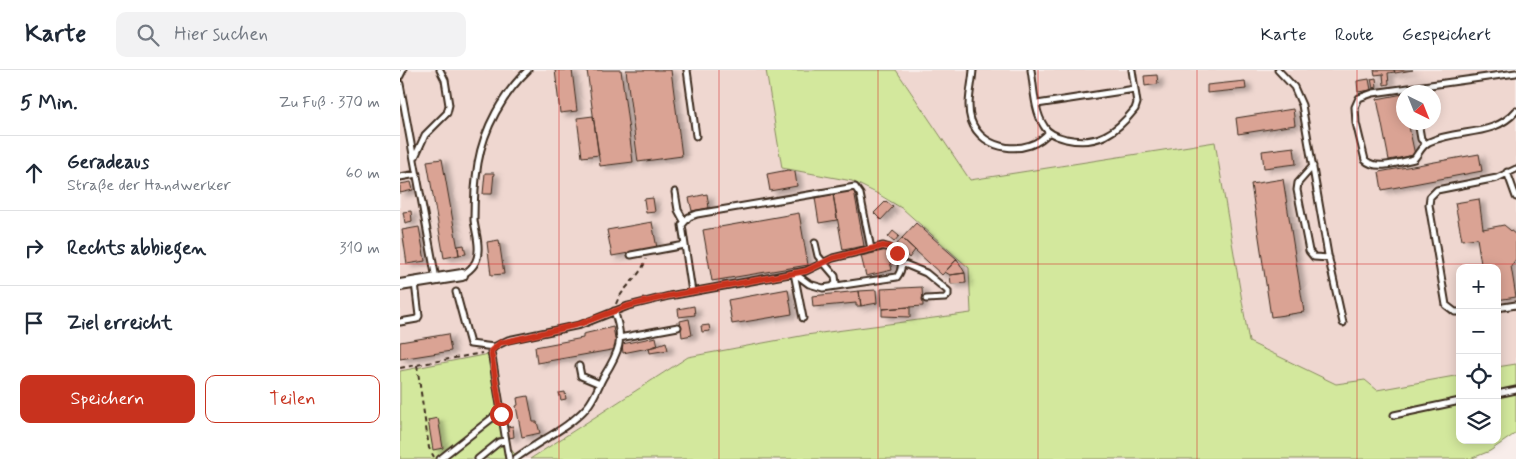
<!DOCTYPE html>
<html lang="de">
<head>
<meta charset="utf-8">
<style>
  body { margin:0; font-family:Mynerve,sans-serif; background:#f2f2f3; color:#1f2937 }
  .controls { position:absolute; right:15px; bottom:15px; display:grid; overflow:hidden; border-radius:10px; box-shadow:0 2px 12px #0003 }
  .controls button { width:45px; height:45px; display:grid; place-items:center; padding:0; border:0; border-bottom:1px solid #e0e1e3; background:#fff; color:#1f2937; font:25px sans-serif }
  .compass { position:absolute; left:996px; top:15px; width:45px; height:45px; border-radius:50%; background:#fff; box-shadow:0 2px 12px #0003; rotate:137deg }
  .stop { position:absolute; width:15px; height:15px; margin:-11px; border:4px solid #c8321e; border-radius:50%; background:#fff }
  .stop.end { background:#c8321e; border-color:#fff; box-shadow:0 1px 5px #0008 }
  .list { margin:0; padding:0; list-style:none }
  h2 { display:flex; justify-content:space-between; align-items:center; height:65px; margin:0; padding:0 20px; font-size:21px }
  h2 small { font-size:16px; font-weight:400; color:#747a83 }
  .list li { display:grid; grid-template-columns:32px 1fr auto; gap:15px; align-items:center; box-sizing:border-box; height:75px; padding:0 20px; border-top:1px solid #e0e1e3 }
  .list b { display:block; font-size:19px; white-space:nowrap }
  .list p { margin:0; font-size:16px; white-space:nowrap; color:#747a83 }
  .list em { font-size:16px; font-style:normal; color:#747a83 }
  .actions { display:flex; gap:10px; padding:15px 20px }
  .actions a { flex:1; padding:11px 0; border:1px solid #c8321e; border-radius:10px; text-align:center; font-size:18px; color:#c8321e }
  .actions .main { background:#c8321e; color:#fff }
  .icon { flex:none; width:28px; height:28px; fill:none; stroke:currentColor; stroke-width:2; stroke-linecap:round; stroke-linejoin:round }
  .map { position:relative; flex:none; width:1116px; height:389px; overflow:hidden }
  header { display:flex; align-items:center; gap:30px; box-sizing:border-box; height:70px; padding:0 25px; background:#fff; border-bottom:1px solid #e0e1e3 }
  header strong { font-size:24px }
  nav { display:flex; gap:28px; margin-inline-start:auto; font-size:18px }
  .search { width:350px; height:45px; background:#f2f2f3; display:flex; align-items:center; gap:12px; box-sizing:border-box; padding:0 18px; border-radius:10px; color:#747a83; font-size:19px }
  main { display:flex }
  aside { flex:1; background:#fff }
  .map>svg:first-child { display:block }
  .built { fill:#efd7d0; fill-rule:evenodd }
  .green { fill:#d3e89d; stroke:#87895e }
  .building { fill:#daa394; stroke:#3b2a1e; filter:url(#shadow) }
  .lines { fill:none; stroke-linecap:round; stroke-linejoin:round }
  .service-casing { stroke:#3b2a1e; stroke-width:9 }
  .minor-casing { stroke:#3b2a1e; stroke-width:14 }
  .path { stroke:#3b2a1e; stroke-width:2; stroke-dasharray:5 4; stroke-linecap:butt }
  .service { stroke:#fff; stroke-width:5 }
  .minor { stroke:#fff; stroke-width:10 }
  .route { stroke:#c8321e; stroke-width:6 }
  .grid { fill:none; stroke:#d62828; stroke-width:1; stroke-opacity:0.55 }
</style>
</head>
<body>
<header>
<strong>Karte</strong>
<div class="search"><svg class="icon" aria-label="search" viewBox="0 0 24 24"><circle cx="10" cy="10" r="6"/><path d="M15 15l6 6"/></svg>Hier suchen</div>
<nav><a>Karte</a><a>Route</a><a>Gespeichert</a></nav>
</header>
<main>
<aside>
<h2>5 Min.<small>Zu Fuß · 370 m</small></h2>
<ul class="list">
<li><svg class="icon" aria-label="ahead" viewBox="0 0 24 24"><path d="M12 20V5M6 11l6-6 6 6"/></svg><div><b>Geradeaus</b><p>Straße der Handwerker</p></div><em>60 m</em></li>
<li><svg class="icon" aria-label="right" viewBox="0 0 24 24"><path d="M7 20v-9h11M14 6l5 5-5 5"/></svg><div><b>Rechts abbiegen</b></div><em>310 m</em></li>
<li><svg class="icon" aria-label="arrive" viewBox="0 0 24 24"><path d="M6 21V4h12l-3 4 3 4H6"/></svg><div><b>Ziel erreicht</b></div></li>
</ul>
<div class="actions"><a class="main">Speichern</a><a>Teilen</a></div>
</aside>
<div class="map">
<svg width="1116" height="389" viewBox="0 0 1116 389">
  <defs>
    <filter id="shadow"><feDropShadow dx="5.5" dy="3" stdDeviation="2.5" flood-color="#0004"/></filter>
  </defs>
  <rect width="100%" height="100%" fill="#f8edea"/>
  <filter id="ink" filterUnits="userSpaceOnUse"><feTurbulence type="fractalNoise" baseFrequency=".02" numOctaves="2"/><feDisplacementMap in="SourceGraphic" scale="10" xChannelSelector="R" yChannelSelector="G"/><feConvolveMatrix kernelMatrix="1 2 1 2 8 2 1 2 1" color-interpolation-filters="sRGB"/></filter>
  <g filter="url(#ink)">
    <path class="built" d="M0,0H366L382,98L452,111L503,139L569,198L571,243L406,265L288,287L130,389H119L109,377L94,283L0,301Z
      M496,0H1116V294L1097,297V198H1060V305L977,321L965,310L936,314L849,272L815,72L570,110ZM1004,22H1034V52H1004Z"/>
    <path class="green" d="M366,0H496L570,110L815,72L849,272L936,314L965,310L977,320L1060,305V370H1097V297L1116,294V363L1090,381L1070,389H130L288,287L406,265L571,243L569,198L503,139L478,124L452,111L382,98Z
      M94,283L109,377L119,389H0V301Z"/>
    <path class="building" d="M155,0H172L177,41L160,43Z
      M187,0H221L233,92L200,96Z
      M226,0H271L282,86L238,92Z
      M974,0H994L995,2L988,3L989,14L984,15L983,4L975,5Z
      M994,0H1013L995,3Z
      M757,5L758,14L745,16L744,6Z
      M976,8L977,17L973,18L971,9Z
      M969,9L971,20L958,22L957,11Z
      M845,11L846,19L807,23V15Z
      M1003,24L1004,52H1008L1015,85L989,90L977,29Z
      M893,39L895,55L838,64L836,48Z
      M193,46L199,85L182,87L177,48Z
      M894,77L896,94L864,98L862,81Z
      M1079,84L1082,101L982,120L979,102Z
      M42,89L59,185L44,188L27,91Z
      M388,100L395,102L397,116L370,121L367,104Z
      M85,103H94L92,124H83Z
      M883,109L904,242L871,247L851,114Z
      M11,112L13,120L0,123V114Z
      M454,120L464,176L443,180L433,124Z
      M307,124L309,138L292,141L289,128Z
      M433,124L437,150L419,153L415,128Z
      M253,128L255,142L246,143L244,129Z
      M1079,129L1083,159L1104,155L1116,165V189L1111,196L1116,227L1097,230V198H1060L1081,194L1077,168L1062,170L1055,133Z
      M486,131L493,137L481,150L474,143Z
      M11,141L12,151L5,153L3,142Z
      M399,143L408,195L312,211L303,160Z
      M252,152L257,178L212,186L207,160Z
      M516,153L557,189L542,205L502,168Z
      M19,157L25,191L7,194L2,160Z
      M493,161L499,166L494,172L488,167Z
      M502,168L515,180L509,188L497,174Z
      M99,170L104,204L91,205L87,172Z
      M64,175L66,184L59,185L58,176Z
      M487,180L492,200L466,206L461,186Z
      M557,189L565,203L550,205L545,202Z
      M565,203L566,213L551,214L550,205Z
      M522,217L523,236L482,239L481,219Z
      M388,219L392,244L332,254L328,230Z
      M476,220L477,233L461,236L459,221Z
      M459,221L461,236H456V233L413,237L412,226Z
      M294,236L295,245L279,247L278,239Z
      M510,237V247L482,246V239Z
      M289,249L292,265L282,267L280,251Z
      M309,255L310,261L302,262L301,256Z
      M213,257L217,279L137,293L135,277L183,268V264Z
      M48,264L51,281L0,289V272Z
      M256,267L258,276L223,283L222,274Z
      M266,272L268,280L250,283L249,278Z
      M165,322L166,329L161,330L159,323Z
      M128,326L133,352H137L140,363L122,367L116,336L118,335L117,328Z
      M38,348L43,378L33,380L28,350Z
      M113,356L114,367L109,368L107,357Z"/>
    <g class="lines">
      <defs>
        <path id="service" d="M287,0L296,66
          M573,0C572,16 566,34 571,50C582,82 629,87 649,62
          M631,0C634,17 634,41 644,56C648,64 658,67 666,69C697,76 716,63 735,39L737,33L732,0
          M878,0L894,17L902,35L928,185L943,253
          M1116,3L973,23L959,28L955,37L956,53L965,90C976,101 1000,92 1014,89C1019,83 1022,75 1029,72C1059,58 1093,68 1116,41
          M0,6L3,0
          M0,14L36,209
          M637,34L735,19
          M1018,52L1021,69L1026,74
          M15,87L25,65L47,43L49,35L45,10L40,0
          M913,96L898,113L897,120L909,181L914,187L929,188
          M1107,102L1116,127
          M0,107L17,104
          M275,122L278,140L284,151
          M415,173L418,186L435,206L436,213L433,216
          M231,185L285,175
          M502,193L526,203L548,221V225L545,228L526,229
          M394,203L403,248
          M62,205C71,200 78,192 78,181C79,171 75,160 74,150C74,132 75,111 78,93C84,58 103,24 128,0
          M56,222L70,274L94,277L108,270L180,255L228,236L269,226L406,201L433,188L483,176C498,179 507,194 497,207L423,218L409,214L394,203
          M292,222L282,155L289,147L297,144L455,117L460,124L471,179
          M1097,238L1116,235
          M1060,242H1055L1046,235L1029,135L1030,127L1037,120L1097,108L1116,99
          M0,252L17,249L19,246L15,213
          M219,268L278,257
          M94,277L91,281L109,389
          M179,296L181,306L200,314
          M1097,324L1116,320
          M994,345L1060,331
          M40,389L96,345L101,344
          M78,389L99,372L105,371
          M115,389C138,371 168,359 187,337C195,328 198,316 204,306C219,282 225,270 214,241"/>
        <path id="minor" d="M0,215L62,205"/>
      </defs>
      <use href="#service" class="service-casing"/>
      <use href="#minor" class="minor-casing"/>
      <path class="path" d="M216,234C222,217 241,207 246,189
        M17,295L29,378L34,387
        M0,298L82,283"/>
      <use href="#service" class="service"/>
      <use href="#minor" class="minor"/>
    </g>
  </g>
  <g class="lines" filter="url(#ink)">
    <path class="route" d="M101,344L91,281L100,273L180,254L228,236L268,226L406,201L433,188L483,176L491,177L497,183"/>
  </g>
  <path class="grid" d="M159,0V389M319,0V389M478,0V389M638,0V389M797,0V389M957,0V389M0,194H1116"/>
</svg>
<div class="controls">
<button>+</button>
<button>−</button>
<button><svg class="icon" aria-label="locate" viewBox="0 0 24 24"><circle cx="12" cy="12" r="6"/><path d="M12 2v4M12 18v4M2 12h4M18 12h4"/></svg></button>
<button><svg class="icon" aria-label="layers" viewBox="0 0 24 24"><path d="M12 4l9 5-9 5-9-5zM3 14l9 5 9-5"/></svg></button>
</div>
<svg class="compass" viewBox="-18 -18 36 36"><path d="M0-13l5 13h-10z" fill="#e53935"/><path d="M0 13l5-13h-10z" fill="#747a83"/></svg>
<div class="stop" style="left:101px;top:344px"></div>
<div class="stop end" style="left:497px;top:183px"></div>
</div>
</main>
</body>
</html>
